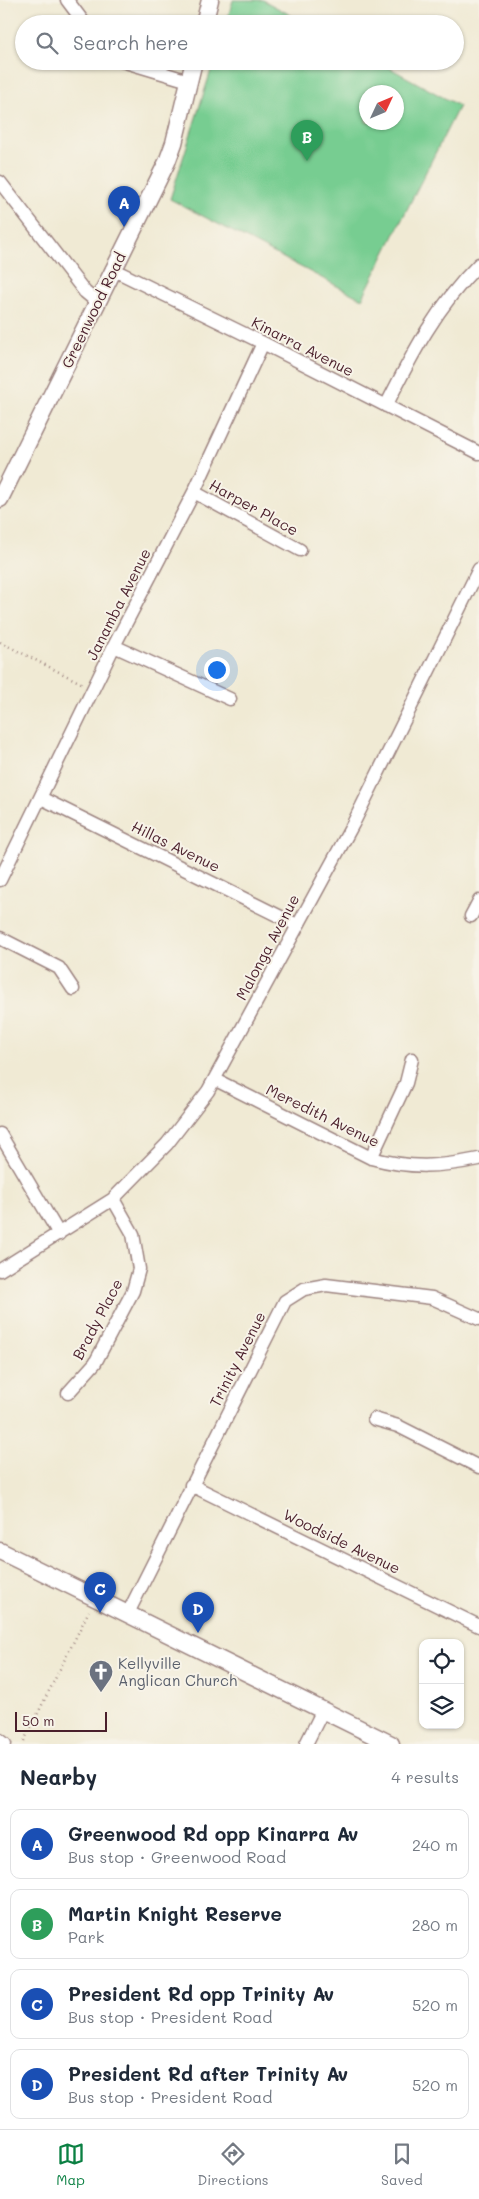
<!DOCTYPE html>
<html lang="en">
<head>
<meta charset="utf-8">
<style>
  body { margin:0; font-family:Mali,sans-serif; background:#f2f2f3; color:#1f2937 }
  .controls { position:absolute; right:15px; bottom:15px; display:grid; overflow:hidden; border-radius:10px; box-shadow:0 1px 4px #0004 }
  .controls button { width:45px; height:45px; display:grid; place-items:center; padding:0; border:0; border-bottom:1px solid #e0e1e3; background:#fff; color:#1f2937; font:25px sans-serif }
  .compass { position:absolute; left:359px; top:85px; width:45px; height:45px; border-radius:50%; background:#fff; box-shadow:0 1px 4px #0004; rotate:46deg }
  .scale { position:absolute; left:15px; bottom:12px; width:92px; box-sizing:border-box; padding-left:5px; border:2px solid #4a1f2b; border-top:0; font-size:14px; line-height:18px; white-space:nowrap; color:#4a1f2b; -webkit-text-stroke:4px #f7f3e8; paint-order:stroke }
  .you { position:absolute; left:216px; top:669px; width:18px; height:18px; margin:-12px; border:4px solid #fff; border-radius:50%; background:#1a73e8; box-shadow:0 0 0 8px #1a73e833 }
  .badge { display:grid; place-items:center; width:32px; height:32px; border-radius:50%; background:#0b8043; color:#fff; font-size:16px; font-weight:700 }
  .pin { position:absolute; translate:-50% -41px; filter:drop-shadow(0 1px 2px #0008) }
  .pin::after { content:''; position:absolute; top:26px; width:18px; height:15px; background:inherit; clip-path:polygon(0 0,100% 0,50% 100%) }
  .list { margin:0; padding:0; list-style:none }
  h2 { display:flex; justify-content:space-between; align-items:center; height:65px; margin:0; padding:0 20px; font-size:21px }
  h2 small { font-size:16px; font-weight:400; color:#747a83 }
  .list li { display:grid; grid-template-columns:32px 1fr auto; gap:15px; align-items:center; box-sizing:border-box; height:70px; margin:0 10px 10px; padding:0 10px; border:1px solid #e0e1e3; border-radius:10px }
  .list b { display:block; font-size:19px; white-space:nowrap }
  .list p { margin:0; font-size:16px; white-space:nowrap; color:#747a83 }
  .list em { font-size:16px; font-style:normal; color:#747a83 }
  .icon { flex:none; width:28px; height:28px; fill:none; stroke:currentColor; stroke-width:2; stroke-linecap:round; stroke-linejoin:round }
  .map { position:relative; flex:none; width:479px; height:1744px; overflow:hidden }
  .search { position:absolute; background:#fff; box-shadow:0 1px 4px #0004; left:15px; right:15px; top:15px; height:55px; display:flex; align-items:center; gap:12px; box-sizing:border-box; padding:0 18px; border-radius:28px; color:#747a83; font-size:19px }
  .sheet { height:385px; background:#fff }
  nav { display:flex; justify-content:space-around; align-items:center; box-sizing:border-box; height:70px; border-top:1px solid #e0e1e3; background:#fff; font-size:14px; color:#747a83 }
  nav a { display:grid; justify-items:center; gap:2px }
  nav .on { color:#0b8043 }
  .map>svg:first-child { display:block }
  .green { fill:#77cd91; stroke:#60765e; fill-rule:evenodd }
  .lines { fill:none; stroke-linecap:round; stroke-linejoin:round }
  .minor-casing { stroke:#9d8480; stroke-width:15 }
  .tertiary-casing { stroke:#9d8480; stroke-width:19 }
  .path { stroke:#9d8480; stroke-width:2.5; stroke-dasharray:1 4; stroke-linecap:butt }
  .minor { stroke:#fff; stroke-width:12 }
  .tertiary { stroke:#fff; stroke-width:16 }
  .labels { text-anchor:middle; dominant-baseline:central; stroke-width:4; stroke-linejoin:round; paint-order:stroke }
  .street-label { font-size:15px; fill:#4a1f2b; stroke:#f7f3e8 }
  .worship-label { font-size:15px; fill:#5b616d; stroke:#f7f3e8; text-anchor:start }
</style>
</head>
<body>
<div class="map">
<svg width="479" height="1744" viewBox="0 0 479 1744">
  <rect width="100%" height="100%" fill="#f7f3e8"/>
  <filter id="ink" filterUnits="userSpaceOnUse"><feTurbulence type="fractalNoise" baseFrequency=".02" numOctaves="2"/><feDisplacementMap in="SourceGraphic" scale="10" xChannelSelector="R" yChannelSelector="G"/><feConvolveMatrix kernelMatrix="1 2 1 2 8 2 1 2 1" color-interpolation-filters="sRGB"/></filter>
  <filter id="wash" filterUnits="userSpaceOnUse"><feTurbulence type="fractalNoise" baseFrequency=".0096" numOctaves="4" result="noise"/><feDisplacementMap in="SourceGraphic" scale="20" xChannelSelector="R" yChannelSelector="G"/><feGaussianBlur stdDeviation="1.12" result="paint"/><feColorMatrix in="noise" values="0 0 0 0 0 0 0 0 0 0 0 0 0 0 0 0 0 1.4 0 .05"/><feComposite in="paint" operator="in"/></filter>
  <g filter="url(#wash)">
    <rect width="100%" height="100%" fill="#f0ead4"/>
    <path class="green" d="M233,0H263L307,24H226Z
      M214,61H377L459,106L362,299L170,199ZM366,92H396V122H366Z"/>
  </g>
  <g filter="url(#ink)">
    <g class="lines">
      <defs>
        <path id="minor" d="M67,0L85,24
          M122,61L189,81
          M0,182L85,292L97,302
          M112,269L263,343L479,453
          M386,406C412,354 437,306 479,264
          M194,492L300,550
          M114,646L230,699
          M41,798L297,925
          M0,880L114,646L194,492L263,343
          M471,916L479,901
          M0,938L59,968L73,989
          M216,1080L371,1158C412,1169 439,1167 479,1159
          M0,1134L59,1234
          M371,1158L406,1083L412,1059
          M0,1270L113,1199L167,1144L208,1091L353,824L479,569
          M68,1393L95,1363L133,1291L139,1269L133,1234L113,1199
          M374,1419L398,1426L479,1467
          M191,1485L479,1626
          M127,1615L285,1301L304,1289L326,1285L432,1298L479,1319
          M0,1740L5,1744
          M306,1744L323,1710"/>
        <path id="tertiary" d="M204,24L210,0
          M0,499L167,162L174,143L194,61
          M0,1551L391,1744"/>
      </defs>
      <use href="#minor" class="minor-casing"/>
      <use href="#tertiary" class="tertiary-casing"/>
      <path class="path" d="M0,642L83,684
        M24,1741L89,1611"/>
      <use href="#minor" class="minor"/>
      <use href="#tertiary" class="tertiary"/>
    </g>
  </g>
  <defs>
    <symbol id="church-pin" viewBox="-11 -11 22 30"><path d="M0 17L-7.5 6A9.5 9.5 0 1 1 7.5 6Z" fill="#6b7280" stroke="#f7f3e8"/><path d="M-1.2-6h2.4v3.5h3.3v2.4h-3.3V6h-2.4V-.1h-3.3v-2.4h3.3Z" fill="#fff"/></symbol>
  </defs>
  <g fill-rule="evenodd">
    <use href="#church-pin" x="87" y="1658" width="28" height="38"/>
  </g>
  <g class="labels">
    <g class="street-label">
      <text transform="translate(93 310) rotate(-64)">Greenwood Road</text>
      <text transform="translate(303 346) rotate(27)">Kinarra Avenue</text>
      <text transform="translate(254 507) rotate(29)">Harper Place</text>
      <text transform="translate(118 604) rotate(-63)">Janamba Avenue</text>
      <text transform="translate(176 846) rotate(26)">Hillas Avenue</text>
      <text transform="translate(267 947) rotate(-62)">Malonga Avenue</text>
      <text transform="translate(323 1115) rotate(26)">Meredith Avenue</text>
      <text transform="translate(97 1319) rotate(-62)">Brady Place</text>
      <text transform="translate(237 1359) rotate(-63)">Trinity Avenue</text>
      <text transform="translate(342 1541) rotate(26)">Woodside Avenue</text>
    </g>
    <g class="worship-label">
      <text x="118" y="1663">Kellyville<tspan x="118" dy="17">Anglican Church</tspan></text>
    </g>
  </g>
</svg>
<div class="controls">
<button><svg class="icon" aria-label="locate" viewBox="0 0 24 24"><circle cx="12" cy="12" r="6"/><path d="M12 2v4M12 18v4M2 12h4M18 12h4"/></svg></button>
<button><svg class="icon" aria-label="layers" viewBox="0 0 24 24"><path d="M12 4l9 5-9 5-9-5zM3 14l9 5 9-5"/></svg></button>
</div>
<svg class="compass" viewBox="-18 -18 36 36"><path d="M0-13l5 13h-10z" fill="#e53935"/><path d="M0 13l5-13h-10z" fill="#747a83"/></svg>
<div class="scale">50 m</div>
<div class="you"></div>
<div class="pin badge" style="left:124px;top:227px;background:#1a4fb4">A</div>
<div class="pin badge" style="left:307px;top:161px;background:#2e9e5b">B</div>
<div class="pin badge" style="left:100px;top:1613px;background:#1a4fb4">C</div>
<div class="pin badge" style="left:198px;top:1633px;background:#1a4fb4">D</div>
<div class="search"><svg class="icon" aria-label="search" viewBox="0 0 24 24"><circle cx="10" cy="10" r="6"/><path d="M15 15l6 6"/></svg>Search here</div>
</div>
<section class="sheet">
<h2>Nearby<small>4 results</small></h2>
<ul class="list">
<li><span class="badge" style="background:#1a4fb4">A</span><div><b>Greenwood Rd opp Kinarra Av</b><p>Bus stop · Greenwood Road</p></div><em>240 m</em></li>
<li><span class="badge" style="background:#2e9e5b">B</span><div><b>Martin Knight Reserve</b><p>Park</p></div><em>280 m</em></li>
<li><span class="badge" style="background:#1a4fb4">C</span><div><b>President Rd opp Trinity Av</b><p>Bus stop · President Road</p></div><em>520 m</em></li>
<li><span class="badge" style="background:#1a4fb4">D</span><div><b>President Rd after Trinity Av</b><p>Bus stop · President Road</p></div><em>520 m</em></li>
</ul>
</section>
<nav>
<a class="on"><svg class="icon" aria-label="map" viewBox="0 0 24 24"><path d="M3 6l6-2 6 2 6-2v14l-6 2-6-2-6 2zM9 4v14M15 6v14"/></svg>Map</a>
<a><svg class="icon" aria-label="directions" viewBox="0 0 24 24"><path d="M12 3l9 9-9 9-9-9zM9 14v-3h6M13 9l2 2-2 2"/></svg>Directions</a>
<a><svg class="icon" aria-label="saved" viewBox="0 0 24 24"><path d="M7 4h10v16l-5-4-5 4z"/></svg>Saved</a>
</nav>
</body>
</html>
